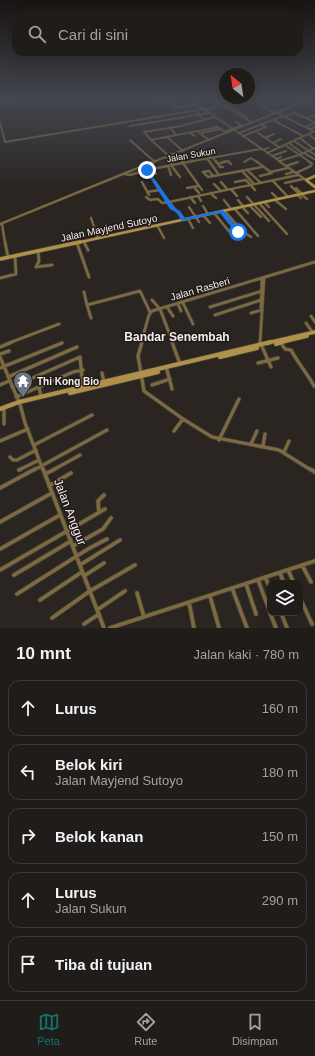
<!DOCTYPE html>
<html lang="id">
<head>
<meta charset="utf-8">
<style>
  body { margin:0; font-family:Arial,sans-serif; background:#282523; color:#f1f3f6 }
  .controls { position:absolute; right:12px; bottom:12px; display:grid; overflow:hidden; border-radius:8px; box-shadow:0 4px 16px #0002 }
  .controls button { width:36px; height:36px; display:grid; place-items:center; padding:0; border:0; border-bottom:1px solid #3d3a39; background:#201c1a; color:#f1f3f6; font:20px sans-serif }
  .compass { position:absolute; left:219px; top:68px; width:36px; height:36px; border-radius:50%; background:#201c1a; box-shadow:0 4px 16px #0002; rotate:330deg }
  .stop { position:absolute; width:12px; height:12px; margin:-9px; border:3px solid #1a73e8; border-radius:50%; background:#fff }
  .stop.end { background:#1a73e8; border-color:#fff; box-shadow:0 1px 4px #0008 }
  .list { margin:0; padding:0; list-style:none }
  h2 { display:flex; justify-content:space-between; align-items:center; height:52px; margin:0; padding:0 16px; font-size:17px }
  h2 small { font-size:13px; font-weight:400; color:#a2a1a2 }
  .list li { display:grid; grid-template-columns:26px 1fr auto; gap:12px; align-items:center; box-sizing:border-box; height:56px; margin:0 8px 8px; padding:0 8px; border:1px solid #3d3a39; border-radius:12px }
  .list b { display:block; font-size:15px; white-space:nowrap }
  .list p { margin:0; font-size:13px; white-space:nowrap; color:#a2a1a2 }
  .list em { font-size:13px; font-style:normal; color:#a2a1a2 }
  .icon { flex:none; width:22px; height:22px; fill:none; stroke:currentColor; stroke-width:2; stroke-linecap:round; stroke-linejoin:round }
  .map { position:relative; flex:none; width:315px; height:628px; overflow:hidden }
  .search { position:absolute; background:#201c1a; box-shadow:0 4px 16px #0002; left:12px; right:12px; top:12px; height:44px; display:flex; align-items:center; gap:10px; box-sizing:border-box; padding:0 14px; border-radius:12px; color:#a2a1a2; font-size:15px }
  .sheet { height:372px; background:#201c1a }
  nav { display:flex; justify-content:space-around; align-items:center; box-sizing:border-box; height:56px; border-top:1px solid #3d3a39; background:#201c1a; font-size:11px; color:#a2a1a2 }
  nav a { display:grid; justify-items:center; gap:2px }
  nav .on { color:#0f766e }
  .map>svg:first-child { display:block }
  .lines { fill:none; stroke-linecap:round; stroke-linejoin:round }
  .street-far4-casing { stroke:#47413e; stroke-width:2.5 }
  .street-far3-casing { stroke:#47413e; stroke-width:3 }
  .street-far2-casing { stroke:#47413e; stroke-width:4 }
  .street-far1-casing { stroke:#47413e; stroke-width:4.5 }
  .street-casing { stroke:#47413e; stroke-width:5 }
  .secondary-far2-casing { stroke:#47413e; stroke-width:3.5 }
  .secondary-far1-casing { stroke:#47413e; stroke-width:5 }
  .secondary-casing { stroke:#47413e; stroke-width:5.5 }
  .street-far4 { stroke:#7d6b3f; stroke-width:1.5 }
  .street-far3 { stroke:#7d6b3f; stroke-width:2 }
  .street-far2 { stroke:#7d6b3f; stroke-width:2.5 }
  .street-far1 { stroke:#7d6b3f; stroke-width:3 }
  .street { stroke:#7d6b3f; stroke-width:3.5 }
  .secondary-far2 { stroke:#af9247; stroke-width:2.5 }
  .secondary-far1 { stroke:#af9247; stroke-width:3.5 }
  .secondary { stroke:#af9247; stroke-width:4 }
  .route { fill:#1a73e8 }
  .labels { text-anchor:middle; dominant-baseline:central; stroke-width:3; stroke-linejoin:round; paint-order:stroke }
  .far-street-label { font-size:9px; fill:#f3efed; stroke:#211b18 }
  .street-label { font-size:10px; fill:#f3efed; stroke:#211b18 }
  .poi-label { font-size:10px; font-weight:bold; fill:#f3efed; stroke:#211b18; text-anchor:start }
  .quarter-label { font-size:12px; font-weight:bold; fill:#f3efed; stroke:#211b18 }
  .near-street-label { font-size:12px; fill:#f3efed; stroke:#211b18 }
</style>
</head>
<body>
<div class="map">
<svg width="315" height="628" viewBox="0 0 315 628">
  <rect width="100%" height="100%" fill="#2b2522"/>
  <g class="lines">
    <defs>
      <path id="street-far4" d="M186,98L168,101L176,108L196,104
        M188,98L281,162
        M205,98L218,106
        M193,101L205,98
        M0,102L32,98
        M158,103L168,101
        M214,103L224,101
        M226,104L247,117
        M223,105L251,122
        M206,110L249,98L275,114
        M195,111L205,120
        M277,113L313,131
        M284,117L294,113L315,122
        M306,118L315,115
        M273,120L303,136
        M0,122L5,142L204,109
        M236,122L241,125
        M130,126L209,113
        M216,126L224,131H228
        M170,127L176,135
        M305,127L315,123
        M310,129L315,127
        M198,131L218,127
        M190,133L195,136
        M201,133L220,129
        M227,133L228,131L240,126
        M239,133L283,116
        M258,133L279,147
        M308,134L315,139
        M243,136L266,127L262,125
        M167,137L183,151
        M265,138L274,134
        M300,138L314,149
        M130,140L155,162
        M151,140L144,132L181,126L215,117
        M294,141L315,155
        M273,143L281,139
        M289,143L302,153
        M285,145L310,162
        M203,149L211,158
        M262,150L268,148
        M267,153L315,131
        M304,153L314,159
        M175,154L183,162
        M299,155L315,148
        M169,156L151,140L197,131L209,140
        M272,156L286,151
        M167,157L171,162
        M213,158L216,162
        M207,159L210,162
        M276,159L281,157
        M279,161L299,155
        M153,162L313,98
        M188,162L260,149
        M223,162L228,161L229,162
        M244,162L251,158L257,162"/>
      <path id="street-far3" d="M170,161L173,165
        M182,161L184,163
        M209,161L219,175L208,177L203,172L209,171L213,176
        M216,161L220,167H223
        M228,161L231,164
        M256,161L272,173L260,176
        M279,161L306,180
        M308,161L312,164
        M183,163L202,190
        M218,164L227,161
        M171,165L180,177
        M168,166L171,175
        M286,166L298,162
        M153,169L156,174
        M247,170L261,183
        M142,171L145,177
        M242,171L254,184
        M270,172L288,168
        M296,173L311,166
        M125,174L130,175L147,170L193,161
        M286,174L293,172
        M219,175L262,167
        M273,181L288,197
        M142,182L149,195
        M221,182L227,189
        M235,182L246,180L255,190
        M285,183L303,179
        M214,184L220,190
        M291,186L299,194
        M194,187L199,193
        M187,188L198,186
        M296,188L302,194
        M231,189L237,196
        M147,192L160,190
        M210,193L216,198
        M272,193L278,199
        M301,194L307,199
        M297,195L301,198
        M198,196L201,201
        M146,197L150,200L158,199L162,203L169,202L147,170
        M190,197L195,203
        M247,197L269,221
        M224,200L231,209
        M238,200L243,206
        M275,200L286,209
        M264,202L269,207
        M259,203L287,234
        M249,205L261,217
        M203,206L208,214
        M189,207L199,222
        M242,207L248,213
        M234,208L258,236
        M224,210L242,231L251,237
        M222,211L238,232
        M214,213L232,235
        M203,215L210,223
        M91,218L98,238
        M188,219L193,228
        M184,220L169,202L298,175
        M0,224L155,161
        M2,224L5,243
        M157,225L164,238
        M84,241L85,243"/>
      <path id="street-far2" d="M5,242L8,257
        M84,242L88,250
        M77,243L89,277
        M38,251L39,261L36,267L52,265
        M0,278L16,274L15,256
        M84,292L87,305
        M152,300L160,309L173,343
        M183,303L193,324
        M178,304L181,311
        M167,307L173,316
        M210,307L262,291
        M251,313L261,310L262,279
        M215,315L261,300
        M311,316L315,322
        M91,318L87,305L140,291L150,312
        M306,323L313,333
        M9,343L59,324
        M141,343L149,315L152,311L315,262
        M260,343L264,278"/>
      <path id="street-far1" d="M142,342L138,356L144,391L183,419L212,437L279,450L311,470
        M172,342L180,364
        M260,342L271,367
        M281,343L285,349L291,350C298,363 307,373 314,386
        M0,347L12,342
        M0,354L9,351
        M0,357L20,404L25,423L43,470
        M258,363L278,358
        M0,368L62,343
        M167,370L172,389
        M102,373L104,382
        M8,377L77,347
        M0,385L9,381
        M152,385L170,379
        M12,387L80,357L83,388
        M39,387L41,397
        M16,397L73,372L83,370
        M4,408V424
        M174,431L183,419
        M219,440L239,399
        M0,441L28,429
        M251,444L257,431
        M34,445L92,415
        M263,446L265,434
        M284,452L289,441
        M10,457L13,460H17L36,450
        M19,470L39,460
        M34,470L107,430
        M53,470L80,455"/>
      <path id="street" d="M43,469L104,628
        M310,469L315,472
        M19,470L21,469
        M45,474L55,469
        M49,486L71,473
        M0,488L35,469
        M99,512L98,501L104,495
        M0,522L52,493
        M73,546L103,529L111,518
        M0,549L60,515
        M80,565L120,540
        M302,565L311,582
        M0,570L105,509
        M288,570L294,583
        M280,573L284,583
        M14,575L71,541
        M84,576L104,563
        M265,577L270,588
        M258,580L270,612
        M246,584L256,614
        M232,588L247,628
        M137,593L144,617
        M17,594L88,549L107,539
        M210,596L219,628
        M300,598L312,624
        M40,600L82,572
        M189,602L194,628
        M97,610L125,591
        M270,613L276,628
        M281,613L287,628
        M52,618L90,591L135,565
        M84,624L99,614
        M110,628L315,561"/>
      <path id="secondary-far2" d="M315,176L306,180L315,187
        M76,243L315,191"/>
      <path id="secondary-far1" d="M0,259L80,242
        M267,343L315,332
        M278,343L307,336"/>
      <path id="secondary" d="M276,344L282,342
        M220,357L257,348
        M70,393L158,372
        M0,409L19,402L271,342"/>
    </defs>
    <use href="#street-far4" class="street-far4-casing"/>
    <use href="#street-far3" class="street-far3-casing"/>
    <use href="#street-far2" class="street-far2-casing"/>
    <use href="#street-far1" class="street-far1-casing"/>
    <use href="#street" class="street-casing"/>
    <use href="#secondary-far2" class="secondary-far2-casing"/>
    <use href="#secondary-far1" class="secondary-far1-casing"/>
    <use href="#secondary" class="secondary-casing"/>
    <use href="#street-far4" class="street-far4"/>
    <use href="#street-far3" class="street-far3"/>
    <use href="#street-far2" class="street-far2"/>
    <use href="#street-far1" class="street-far1"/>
    <use href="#street" class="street"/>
    <use href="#secondary-far2" class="secondary-far2"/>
    <use href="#secondary-far1" class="secondary-far1"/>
    <use href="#secondary" class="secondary"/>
  </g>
  <linearGradient id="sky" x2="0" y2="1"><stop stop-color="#181413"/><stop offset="0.53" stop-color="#44464f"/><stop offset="1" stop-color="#44464f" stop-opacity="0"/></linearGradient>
  <rect width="315" height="186" fill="url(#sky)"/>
  <path class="route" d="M147,169L175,208L180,211L185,218L223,210L240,231V233H236L220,213L182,221L177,213L170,209L145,170Z"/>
  <defs>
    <symbol id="temple-pin" viewBox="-11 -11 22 30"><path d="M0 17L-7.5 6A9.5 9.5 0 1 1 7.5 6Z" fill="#6b7280" stroke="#211b18"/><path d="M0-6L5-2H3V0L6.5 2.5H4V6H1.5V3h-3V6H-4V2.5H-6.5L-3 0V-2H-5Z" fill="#fff"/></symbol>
  </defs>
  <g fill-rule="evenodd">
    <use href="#temple-pin" x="12" y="370" width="22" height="30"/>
  </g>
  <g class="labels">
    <g class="far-street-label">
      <text transform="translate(191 155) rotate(-10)">Jalan Sukun</text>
    </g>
    <g class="street-label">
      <text transform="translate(109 228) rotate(-12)">Jalan Mayjend Sutoyo</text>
      <text transform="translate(200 289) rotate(-16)">Jalan Rasberi</text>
    </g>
    <g class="poi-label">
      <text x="37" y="381">Thi Kong Bio</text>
    </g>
    <g class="quarter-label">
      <text x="177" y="337">Bandar Senembah</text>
    </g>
    <g class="near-street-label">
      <text transform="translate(70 512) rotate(69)">Jalan Anggur</text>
    </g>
  </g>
</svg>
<div class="controls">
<button><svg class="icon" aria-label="layers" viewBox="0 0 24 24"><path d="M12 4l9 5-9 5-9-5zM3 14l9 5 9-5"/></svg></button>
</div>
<svg class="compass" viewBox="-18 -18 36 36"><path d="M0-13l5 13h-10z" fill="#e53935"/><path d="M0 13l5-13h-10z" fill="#a2a1a2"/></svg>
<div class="stop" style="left:238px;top:232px"></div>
<div class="stop end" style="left:147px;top:170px"></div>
<div class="search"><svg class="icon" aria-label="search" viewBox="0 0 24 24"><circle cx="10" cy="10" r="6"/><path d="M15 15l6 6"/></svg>Cari di sini</div>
</div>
<section class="sheet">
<h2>10 mnt<small>Jalan kaki · 780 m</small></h2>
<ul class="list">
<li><svg class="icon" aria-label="ahead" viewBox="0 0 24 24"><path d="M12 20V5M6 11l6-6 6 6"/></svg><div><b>Lurus</b></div><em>160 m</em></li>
<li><svg class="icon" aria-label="left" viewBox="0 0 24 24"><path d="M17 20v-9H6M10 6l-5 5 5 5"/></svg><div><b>Belok kiri</b><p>Jalan Mayjend Sutoyo</p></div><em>180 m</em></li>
<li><svg class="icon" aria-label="right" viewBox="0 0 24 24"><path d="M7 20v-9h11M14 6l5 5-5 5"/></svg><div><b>Belok kanan</b></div><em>150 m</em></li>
<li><svg class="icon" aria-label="ahead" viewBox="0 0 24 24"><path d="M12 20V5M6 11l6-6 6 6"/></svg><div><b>Lurus</b><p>Jalan Sukun</p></div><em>290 m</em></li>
<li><svg class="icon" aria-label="arrive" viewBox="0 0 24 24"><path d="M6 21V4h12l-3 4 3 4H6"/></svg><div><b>Tiba di tujuan</b></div></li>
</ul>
</section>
<nav>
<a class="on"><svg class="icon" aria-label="map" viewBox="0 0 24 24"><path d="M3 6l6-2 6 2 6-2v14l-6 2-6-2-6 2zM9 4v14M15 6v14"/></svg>Peta</a>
<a><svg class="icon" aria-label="directions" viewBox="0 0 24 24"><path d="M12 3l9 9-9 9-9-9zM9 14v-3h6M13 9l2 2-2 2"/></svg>Rute</a>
<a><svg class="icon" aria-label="saved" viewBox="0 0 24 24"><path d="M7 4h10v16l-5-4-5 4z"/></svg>Disimpan</a>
</nav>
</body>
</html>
